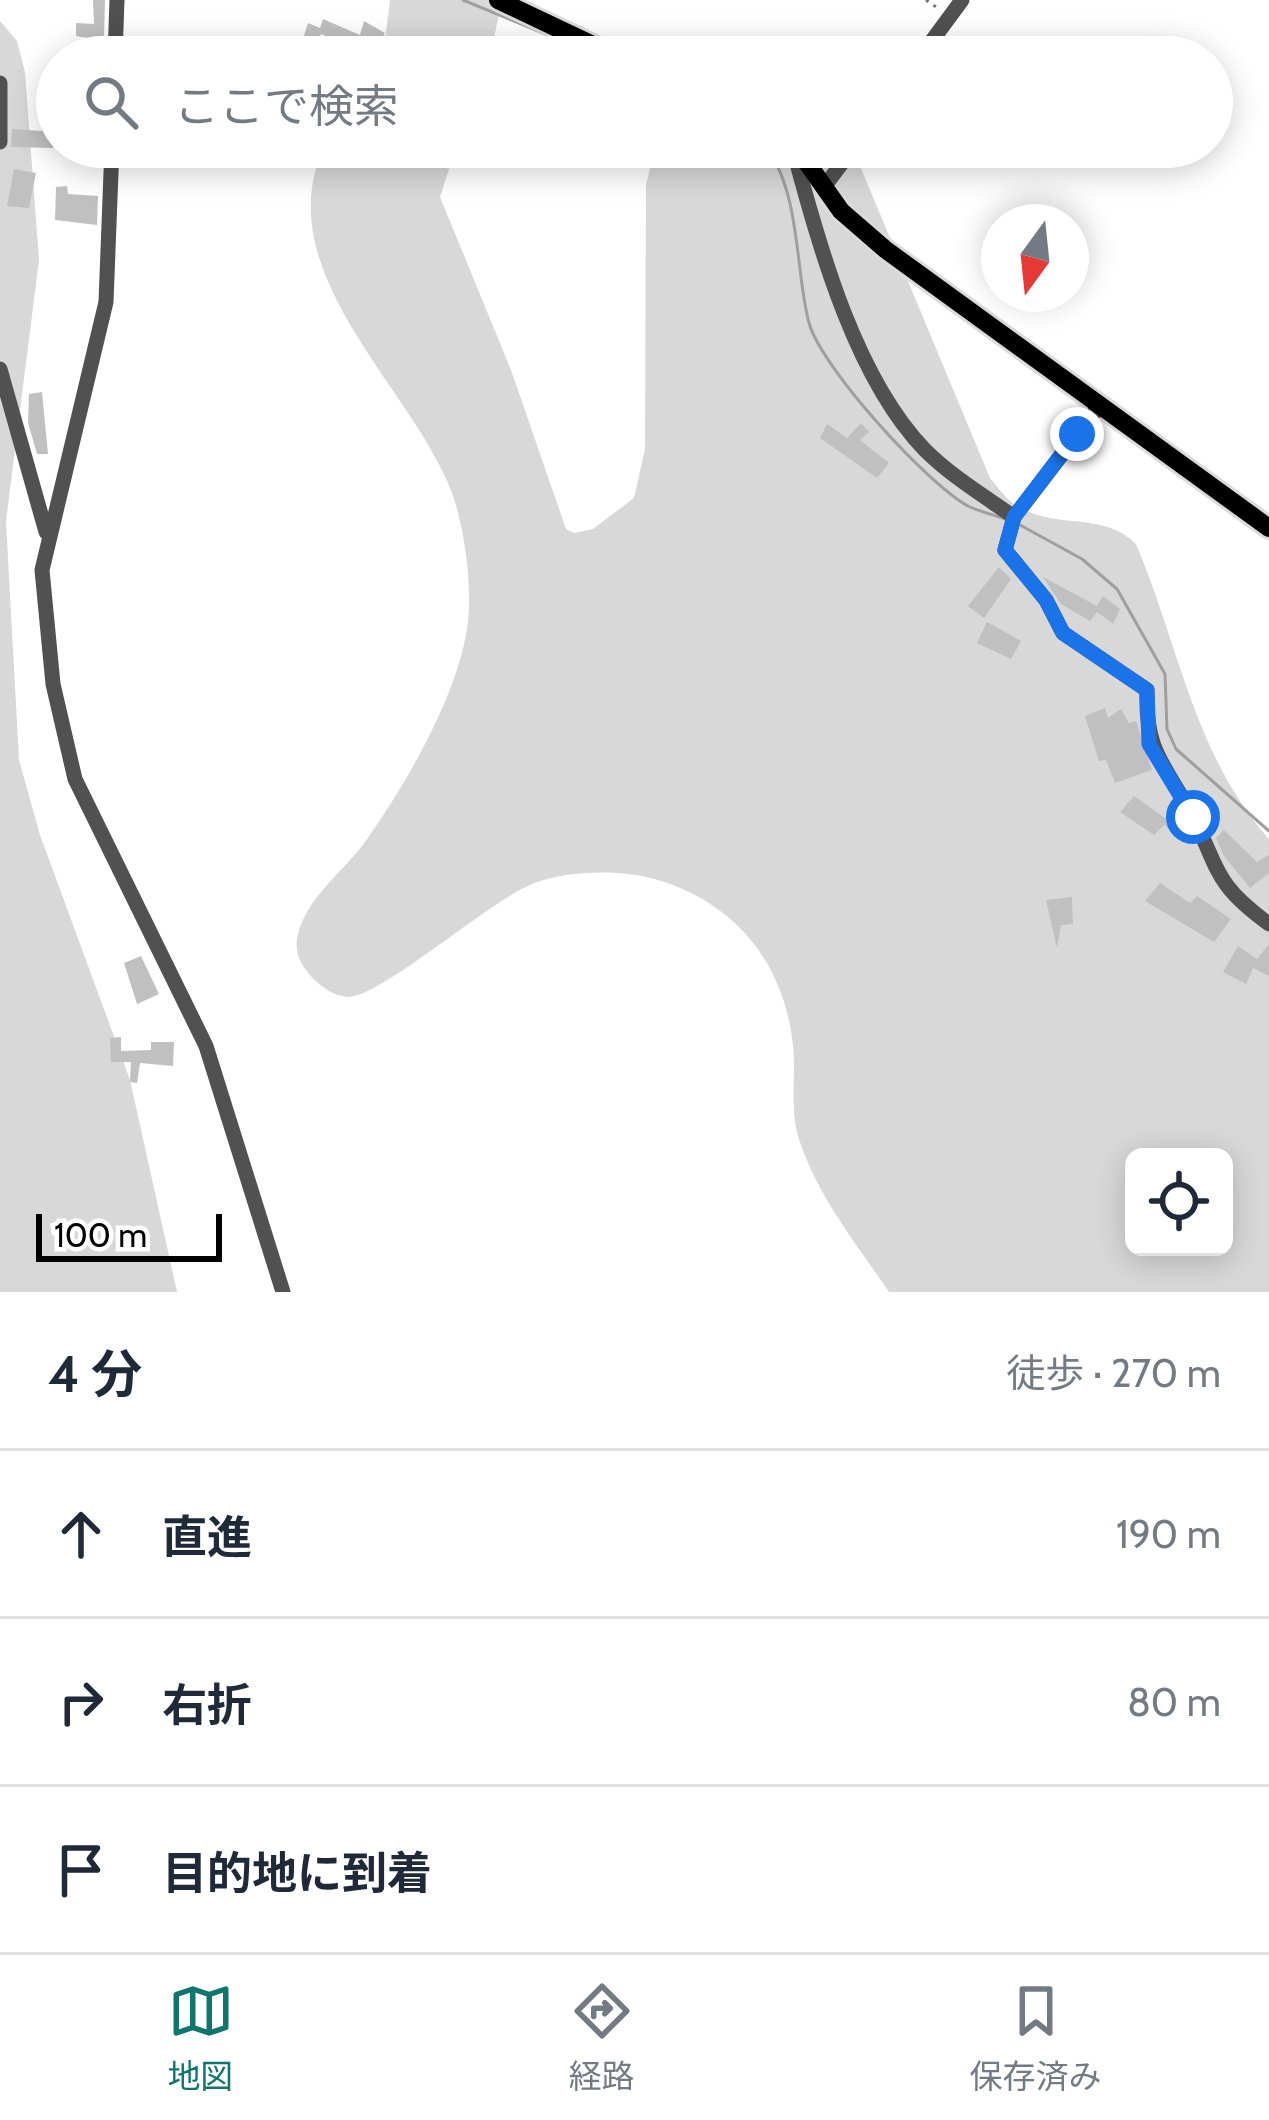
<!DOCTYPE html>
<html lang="ja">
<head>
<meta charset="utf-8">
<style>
  body { margin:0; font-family:Cabin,"Noto Sans JP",sans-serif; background:#f6f6f7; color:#1f2937 }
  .controls { position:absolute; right:36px; bottom:36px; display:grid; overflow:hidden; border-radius:18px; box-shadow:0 6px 30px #0003 }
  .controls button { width:108px; height:108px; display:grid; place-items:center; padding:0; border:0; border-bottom:3px solid #e0e1e3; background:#fff; color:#1f2937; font:60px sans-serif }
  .compass { position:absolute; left:981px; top:204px; width:108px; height:108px; border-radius:50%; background:#fff; box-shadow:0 6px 30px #0003; rotate:195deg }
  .scale { position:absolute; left:36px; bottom:30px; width:186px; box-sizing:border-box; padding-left:12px; border:6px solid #000; border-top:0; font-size:33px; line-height:42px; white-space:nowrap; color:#000; -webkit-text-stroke:9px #fff; paint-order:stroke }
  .stop { position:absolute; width:36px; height:36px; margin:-27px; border:9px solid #1a73e8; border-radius:50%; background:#fff }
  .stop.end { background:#1a73e8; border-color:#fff; box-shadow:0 3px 12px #0008 }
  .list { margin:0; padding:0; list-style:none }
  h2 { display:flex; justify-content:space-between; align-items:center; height:156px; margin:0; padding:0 48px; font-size:51px }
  h2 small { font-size:39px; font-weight:400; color:#747a83 }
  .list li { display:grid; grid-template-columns:78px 1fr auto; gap:36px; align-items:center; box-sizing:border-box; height:168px; padding:0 48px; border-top:3px solid #e0e1e3 }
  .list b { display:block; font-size:45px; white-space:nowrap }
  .list em { font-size:39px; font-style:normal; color:#747a83 }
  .icon { flex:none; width:66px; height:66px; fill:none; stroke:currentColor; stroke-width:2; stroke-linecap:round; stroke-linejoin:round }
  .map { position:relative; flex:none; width:1269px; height:1292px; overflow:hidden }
  .search { position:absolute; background:#fff; box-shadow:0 6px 30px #0003; left:36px; right:36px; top:36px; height:132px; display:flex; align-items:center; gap:30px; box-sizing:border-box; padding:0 42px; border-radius:66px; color:#747a83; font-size:45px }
  .sheet { height:660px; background:#fff }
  nav { display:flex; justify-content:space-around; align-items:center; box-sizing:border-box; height:168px; border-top:3px solid #e0e1e3; background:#fff; font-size:33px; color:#747a83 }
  nav a { display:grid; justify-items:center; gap:6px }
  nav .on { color:#0f766e }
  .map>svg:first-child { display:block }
  .green { fill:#d8d8d8; fill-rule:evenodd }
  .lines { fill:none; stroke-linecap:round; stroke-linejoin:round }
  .stream { stroke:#9f9f9f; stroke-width:3 }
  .building { fill:#c0c0c0 }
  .major-casing { stroke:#dbdbdb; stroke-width:24 }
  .path { stroke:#737373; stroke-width:3; stroke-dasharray:3 6; stroke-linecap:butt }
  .minor { stroke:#515151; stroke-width:15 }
  .major { stroke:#000; stroke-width:18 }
  .route { stroke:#1a73e8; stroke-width:15 }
</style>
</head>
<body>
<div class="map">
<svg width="1269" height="1292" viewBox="0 0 1269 1292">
  <rect width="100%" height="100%" fill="#fff"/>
  <path class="green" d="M390,0H502L490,57H383Z
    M0,21L17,41L25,72L39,260L6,521L19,760L40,835L130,1080L177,1292H0Z
    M324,147H456L440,197L511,370L566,529L574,533L593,529L634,498L645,449L646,185L655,147H841L860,166L990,478C998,488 1007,500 1017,506C1056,530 1103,511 1136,544C1179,645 1194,755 1269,839V1292H889C855,1242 816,1194 798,1136C790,1107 796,1074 793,1045C784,964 737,904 658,880C623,869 566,870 532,884C488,902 381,997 348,997C329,996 308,977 300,960C293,946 298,929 305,916C318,890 344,869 362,846C405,787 467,682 469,608C470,569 463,518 448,483C405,382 268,268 324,147ZM1134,1157H1224V1247H1134Z"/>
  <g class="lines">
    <path class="stream" d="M463,0L572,45
      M766,147C801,194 795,270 809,323C822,369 930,487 970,507C981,512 994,515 1005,519
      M1020,525L1082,559L1117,589L1165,674L1167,729L1176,749L1269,831"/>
  </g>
  <path class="building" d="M93,0H105L104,38L101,53H86L87,38L76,36V23L94,24Z
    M323,19L360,35L364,21L385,33L372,56L321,34L316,47L302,42L308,23L320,28Z
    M39,101H57L53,148L11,147L12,129L42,131Z
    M14,169L36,173L29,208L7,206Z
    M67,186L68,194L98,196L97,225L55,220L56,187Z
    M42,392L48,454H37L28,423L29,394Z
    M861,423L869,432L860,440L889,463L877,478L820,438L827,424L847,438Z
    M999,567L1011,579L984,618L968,606Z
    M1043,577L1097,606L1103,596L1120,609L1113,624L1097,612L1090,621L1061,604Z
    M987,622L1021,641L1011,659L977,643Z
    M1105,708L1108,718L1121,709L1129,723L1136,721L1152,770L1115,783L1106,760L1099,761L1085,716Z
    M1134,796L1165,818L1175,808L1183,824L1175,834L1164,825L1154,835L1120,812Z
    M1224,830L1257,862L1269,855V873L1250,888L1224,856L1216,838Z
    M1160,883L1190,903L1197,896L1231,919L1214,942L1145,901Z
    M1072,897L1073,924L1061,925L1057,948L1046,900Z
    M1269,944V976L1253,968L1246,984L1223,972L1238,946L1257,959Z
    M141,956L159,994L137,1004L124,963Z
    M121,1037V1051L151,1050V1042H174L173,1066L140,1063L137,1083L130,1082L131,1062H111L110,1038Z"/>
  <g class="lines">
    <defs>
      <path id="major" d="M498,0L618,57
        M796,147L841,211L886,250L1269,528"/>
    </defs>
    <use href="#major" class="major-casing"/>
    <path class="path" d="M926,0L939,9"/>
    <path class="minor" d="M115,57L117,0
      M920,57L962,0
      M0,83V142
      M112,147L106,302L42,570L53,684L75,779L206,1046L283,1292
      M798,149L795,156C820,249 856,379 925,450C951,476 984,496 1014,517
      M824,187L854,147
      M0,369L46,532
      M1100,405L1014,517L1005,550L1046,600L1063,633L1147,690C1145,750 1163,762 1190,811C1220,868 1211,882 1269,924"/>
    <use href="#major" class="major"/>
  </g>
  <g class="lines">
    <path class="route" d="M1077,434L1014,517L1005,550L1046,600L1063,633L1147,690L1149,744L1193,817"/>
  </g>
</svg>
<div class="controls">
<button><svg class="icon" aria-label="locate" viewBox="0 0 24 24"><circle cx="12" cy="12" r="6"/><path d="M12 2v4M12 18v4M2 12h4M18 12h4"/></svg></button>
</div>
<svg class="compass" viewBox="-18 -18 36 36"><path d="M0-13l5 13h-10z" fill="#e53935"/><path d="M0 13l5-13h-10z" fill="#747a83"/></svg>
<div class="scale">100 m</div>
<div class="stop" style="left:1193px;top:817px"></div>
<div class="stop end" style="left:1077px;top:434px"></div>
<div class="search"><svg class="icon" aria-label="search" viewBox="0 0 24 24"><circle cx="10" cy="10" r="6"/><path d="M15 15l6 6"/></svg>ここで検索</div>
</div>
<section class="sheet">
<h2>4 分<small>徒歩 · 270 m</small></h2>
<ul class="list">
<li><svg class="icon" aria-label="ahead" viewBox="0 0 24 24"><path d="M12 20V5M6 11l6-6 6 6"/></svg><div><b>直進</b></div><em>190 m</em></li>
<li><svg class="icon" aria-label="right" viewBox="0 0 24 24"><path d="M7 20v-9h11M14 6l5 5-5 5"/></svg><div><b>右折</b></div><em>80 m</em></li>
<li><svg class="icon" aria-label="arrive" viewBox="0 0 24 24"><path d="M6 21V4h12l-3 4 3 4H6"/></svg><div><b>目的地に到着</b></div></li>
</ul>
</section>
<nav>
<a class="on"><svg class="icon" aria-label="map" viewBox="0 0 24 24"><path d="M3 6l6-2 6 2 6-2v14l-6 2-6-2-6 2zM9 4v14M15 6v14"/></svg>地図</a>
<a><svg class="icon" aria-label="directions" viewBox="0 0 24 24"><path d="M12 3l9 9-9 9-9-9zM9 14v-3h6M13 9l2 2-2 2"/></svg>経路</a>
<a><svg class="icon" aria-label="saved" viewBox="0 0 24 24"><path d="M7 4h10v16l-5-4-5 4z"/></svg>保存済み</a>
</nav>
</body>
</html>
